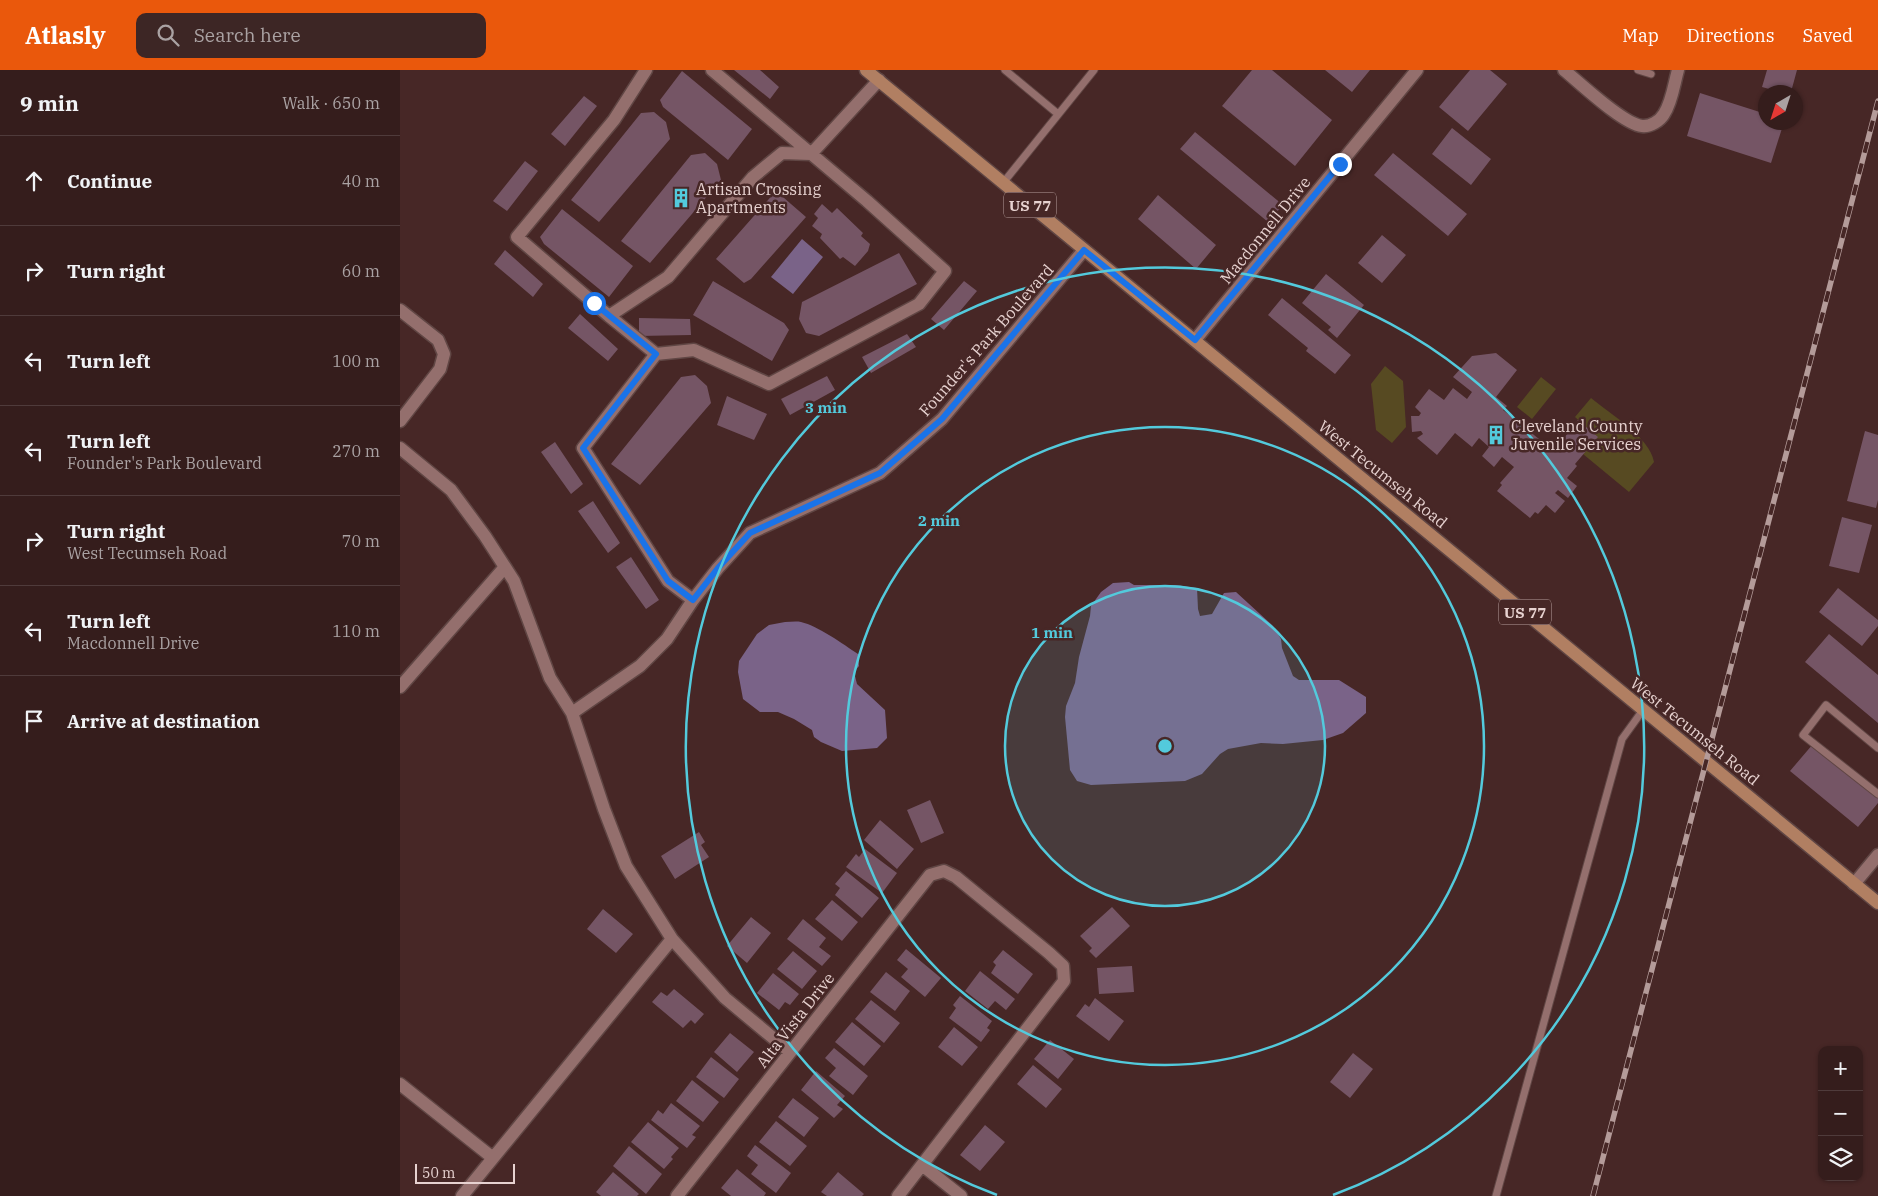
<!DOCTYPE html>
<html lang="en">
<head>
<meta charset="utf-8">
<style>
  body { margin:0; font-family:"IBM Plex Serif",serif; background:#3d2625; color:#f1f3f6 }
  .controls { position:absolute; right:15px; bottom:15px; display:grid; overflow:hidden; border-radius:10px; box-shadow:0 1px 4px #0004 }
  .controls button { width:45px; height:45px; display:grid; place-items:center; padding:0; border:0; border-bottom:1px solid #4f3b3b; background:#351d1c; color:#f1f3f6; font:25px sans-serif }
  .compass { position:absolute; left:1358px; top:15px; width:45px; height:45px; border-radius:50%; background:#351d1c; box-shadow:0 1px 4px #0004; rotate:219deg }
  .scale { position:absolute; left:15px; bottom:12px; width:100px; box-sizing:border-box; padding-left:5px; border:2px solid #e7d2d0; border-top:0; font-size:14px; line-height:18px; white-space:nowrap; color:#e7d2d0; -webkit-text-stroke:4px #472726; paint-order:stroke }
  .stop { position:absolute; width:15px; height:15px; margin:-11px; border:4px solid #1a73e8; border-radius:50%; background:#fff }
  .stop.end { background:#1a73e8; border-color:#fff; box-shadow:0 1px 5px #0008 }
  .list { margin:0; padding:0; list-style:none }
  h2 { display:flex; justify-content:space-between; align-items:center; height:65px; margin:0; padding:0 20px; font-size:21px }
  h2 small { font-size:16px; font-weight:400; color:#aaa2a3 }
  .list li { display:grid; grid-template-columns:32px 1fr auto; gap:15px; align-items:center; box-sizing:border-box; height:90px; padding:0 20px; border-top:1px solid #4f3b3b }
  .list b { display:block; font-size:19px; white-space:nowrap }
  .list p { margin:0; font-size:16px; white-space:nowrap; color:#aaa2a3 }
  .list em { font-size:16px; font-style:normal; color:#aaa2a3 }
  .icon { flex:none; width:28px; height:28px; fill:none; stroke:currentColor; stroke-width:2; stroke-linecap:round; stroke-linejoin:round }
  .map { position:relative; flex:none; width:1478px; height:1126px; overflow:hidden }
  header { display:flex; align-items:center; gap:30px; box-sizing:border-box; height:70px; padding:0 25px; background:#ea580c; color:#fff }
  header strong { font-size:24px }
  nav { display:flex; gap:28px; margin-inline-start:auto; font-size:18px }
  .search { width:350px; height:45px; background:#3d2625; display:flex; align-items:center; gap:12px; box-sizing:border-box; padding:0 18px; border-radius:10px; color:#aaa2a3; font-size:19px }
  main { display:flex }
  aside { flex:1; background:#351d1c }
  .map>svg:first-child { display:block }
  .green { fill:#574a22 }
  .water { fill:#7a6388 }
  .building { fill:#755565 }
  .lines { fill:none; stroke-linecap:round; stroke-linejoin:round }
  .lane-casing { stroke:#604644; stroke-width:9 }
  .street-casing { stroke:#604644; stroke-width:15 }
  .primary-casing { stroke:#604644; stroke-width:15 }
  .lane { stroke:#946f6d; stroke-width:7 }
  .street { stroke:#946f6d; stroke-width:12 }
  .primary { stroke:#b17f62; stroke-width:12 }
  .rail-casing { stroke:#b49b99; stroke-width:5.5 }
  .rail { stroke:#472726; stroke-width:4; stroke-dasharray:11; stroke-linecap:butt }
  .route { stroke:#1a73e8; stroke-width:6 }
  .ring { fill:none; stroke:#53cadc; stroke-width:2.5 }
  .labels { text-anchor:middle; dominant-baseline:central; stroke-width:5; stroke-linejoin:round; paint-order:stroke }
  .shield { fill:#472726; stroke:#b79f9d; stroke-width:1 }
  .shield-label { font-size:15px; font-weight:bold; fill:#e7d2d0 }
  .poi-label { font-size:16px; fill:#e7d2d0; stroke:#472726; text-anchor:start }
  .street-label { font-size:16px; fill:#e7d2d0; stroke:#472726 }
  .centre { fill:#53cadc; stroke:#472726; stroke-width:2.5 }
  .ring-label { font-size:15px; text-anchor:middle; font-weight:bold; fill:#53cadc; stroke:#472726; stroke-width:5; stroke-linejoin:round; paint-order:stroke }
</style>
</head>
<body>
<header>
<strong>Atlasly</strong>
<div class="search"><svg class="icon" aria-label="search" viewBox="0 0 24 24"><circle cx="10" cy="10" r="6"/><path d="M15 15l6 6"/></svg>Search here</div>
<nav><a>Map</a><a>Directions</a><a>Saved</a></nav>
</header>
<main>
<aside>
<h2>9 min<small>Walk · 650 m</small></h2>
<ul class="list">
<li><svg class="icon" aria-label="ahead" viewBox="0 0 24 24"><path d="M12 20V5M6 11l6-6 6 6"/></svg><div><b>Continue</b></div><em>40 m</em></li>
<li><svg class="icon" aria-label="right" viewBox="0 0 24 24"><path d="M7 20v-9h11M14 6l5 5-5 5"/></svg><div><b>Turn right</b></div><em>60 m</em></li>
<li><svg class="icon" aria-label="left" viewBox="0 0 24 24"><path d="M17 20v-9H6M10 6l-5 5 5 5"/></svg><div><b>Turn left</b></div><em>100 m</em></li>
<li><svg class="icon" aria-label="left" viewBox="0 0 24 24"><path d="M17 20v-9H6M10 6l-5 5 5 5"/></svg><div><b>Turn left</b><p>Founder's Park Boulevard</p></div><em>270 m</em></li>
<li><svg class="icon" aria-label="right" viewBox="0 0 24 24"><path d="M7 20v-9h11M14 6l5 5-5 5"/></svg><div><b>Turn right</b><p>West Tecumseh Road</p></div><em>70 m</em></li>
<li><svg class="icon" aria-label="left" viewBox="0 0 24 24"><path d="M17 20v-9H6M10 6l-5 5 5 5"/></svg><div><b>Turn left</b><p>Macdonnell Drive</p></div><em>110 m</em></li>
<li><svg class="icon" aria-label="arrive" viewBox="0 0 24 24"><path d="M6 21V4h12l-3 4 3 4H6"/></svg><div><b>Arrive at destination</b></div></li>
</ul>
</aside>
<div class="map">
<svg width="1478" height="1126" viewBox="0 0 1478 1126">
  <rect width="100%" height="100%" fill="#472726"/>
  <path class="green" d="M985,296L1003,311L1006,357L992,373L976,360L971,314Z
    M1141,307L1156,319L1132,349L1117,337Z
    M1191,328C1210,344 1250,367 1254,392L1229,422L1183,384L1197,367L1175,347Z"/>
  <path class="water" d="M402,169L423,187L393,224L371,207Z
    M729,512L734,515H775L797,518L798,539L800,546L812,544L824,523L836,522L873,556L881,569L882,578L893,606L899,610H939L966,627V643L943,663L923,670L883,674L861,673L828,679L820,684L802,704L785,711L691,715L677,711L670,700L665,647L666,636L675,613L679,587L690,546L691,536L701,522L713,513Z
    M385,552C390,552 396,551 401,552C418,556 443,574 458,584L459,596L454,602L457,614L485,640L487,668L477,678L442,681L421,672L414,667L412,660L394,649L378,642H360L343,629L338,602L339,591L357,564L369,555Z"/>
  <path class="building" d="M334,0H360L379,17L370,29Z
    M852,0H872L932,50L895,96L822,36Z
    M925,0H970L952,22Z
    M1070,0H1090L1107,14L1068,61L1039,37Z
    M1367,0H1397L1391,22H1380L1362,17Z
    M282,1L352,59L328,90L263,37L260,30Z
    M1300,23L1366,44V52H1384L1371,93L1287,66Z
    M184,26L197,36L165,76L151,64Z
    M254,42L266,52L270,69L199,152L171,130L241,43Z
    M1052,58L1091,89L1071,115L1032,84Z
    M795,62L883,135L868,152L780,79Z
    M305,83L317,94L321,110L250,193L221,171L291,85Z
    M993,83L1067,144L1048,166L974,105Z
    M125,91L138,101L107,141L93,131Z
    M376,121L406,147L351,209L344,213L316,189Z
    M758,125L816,175L796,199L738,149Z
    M422,134L432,143L437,138L463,163L461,166L470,174L468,181L455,196L443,187L440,189L420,168L422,164L412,156L418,148L414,144Z
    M162,139L233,196L209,227L144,174L140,167Z
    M982,165L1006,185L982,213L958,193Z
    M105,180L143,214L133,227L94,194Z
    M499,183L517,214L419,266L406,263L399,249L402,232Z
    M926,204L964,235L937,268L928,260L931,257L902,233Z
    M313,211L384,253L389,260L372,291L293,245Z
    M564,211L577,221L544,260L531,249Z
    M882,228L951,285L935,304L906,281L908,278L868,245Z
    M180,244L218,279L208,291L168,258Z
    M239,248L290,249L291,265L239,266Z
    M507,264L516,277L471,303L462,287Z
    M1096,283L1117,300L1096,327L1107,336L1103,340L1154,381L1178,350L1198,367L1175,394L1177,396L1167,408L1177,416L1168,428L1158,420L1155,423L1165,431L1155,443L1146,435L1138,444L1135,442L1130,448L1097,421L1102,415L1100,413L1114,397L1102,387L1094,397L1082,386L1089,377L1079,368L1072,377L1055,363L1037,385L1017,368L1023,364L1021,361L1012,362L1011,346H1019L1021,343L1015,337L1029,319L1044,330L1053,318L1067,329L1072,322L1053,307L1072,286Z
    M295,305L307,316L311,333L240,415L211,394L281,307Z
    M427,306L435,320L390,345L381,329Z
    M327,326L367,344L354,370L317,355Z
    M1465,361L1478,365V430L1476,438L1447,431Z
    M155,372L183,414L171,424L141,382Z
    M193,431L220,473L208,483L178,441Z
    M1442,447L1472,455L1459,503L1429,496Z
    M231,487L259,530L246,539L216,497Z
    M1438,518L1478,550V556L1462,576L1419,542Z
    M1429,564L1478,605V653L1405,592Z
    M1413,674L1478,728V733L1458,757L1390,701Z
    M530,730L544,763L521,773L507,740Z
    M480,750L514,779L497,799L464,770Z
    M299,762L305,772L301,775L309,787L275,809L261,786Z
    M465,779L497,803L482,823L446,797L456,784L459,787Z
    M446,801L479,828L462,848L435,825L440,818L435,814Z
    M432,830L458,852L442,871L415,849Z
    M712,837L730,856L696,888L689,881L692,878L680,866Z
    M203,839L233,864L216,883L187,859Z
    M351,847L371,863L347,893L327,876Z
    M403,849L426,868L419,877L431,886L422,896L387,869Z
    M506,879L541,908L525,927L501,907L508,899L497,890Z
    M603,880L633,904L618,924L591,903L596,895L593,892Z
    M393,881L417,901L402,919L377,899Z
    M732,896L734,922L699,924L697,898Z
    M580,901L615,929L606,940L595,931L588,939L565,921Z
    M486,902L510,921L495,941L470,922Z
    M373,903L399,924L390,935L385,932L379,940L357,923Z
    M274,919L304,944L295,954L291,950L283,958L252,932L261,922L267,926Z
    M560,926L592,951L587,958L590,960L581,972L549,948L556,938L553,935Z
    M695,928L724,951L709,971L676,946L685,934L689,937Z
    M471,930L500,953L484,973L455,949Z
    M452,952L481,976L464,996L435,972Z
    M554,957L578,977L562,996L538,977Z
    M330,963L354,982L337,1002L314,982Z
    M650,970L674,989L658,1009L634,989Z
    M434,978L468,1006L453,1025L429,1006L436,998L425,988Z
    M953,983L973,999L950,1028L930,1012Z
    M311,987L339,1009L324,1028L296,1007Z
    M633,995L662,1019L646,1038L617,1014Z
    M416,1001L445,1026L437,1035L443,1039L434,1048L401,1020Z
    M292,1010L319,1032L303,1052L276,1031Z
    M393,1028L419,1048L404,1067L378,1047Z
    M271,1033L300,1056L292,1065L296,1067L287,1078L251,1050L258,1040L263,1044Z
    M376,1051L407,1076L390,1096L359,1072Z
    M248,1052L279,1078L271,1087L273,1089L264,1099L231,1072Z
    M585,1055L605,1072L580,1101L560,1085Z
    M355,1075L391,1103L376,1123L351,1104L358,1095L347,1086Z
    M229,1076L262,1104L246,1124L213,1096Z
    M337,1099L366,1123L364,1126H331L321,1118Z
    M213,1102L239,1124L237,1126H201L196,1122Z
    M438,1102L464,1124L462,1126H427L421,1122Z"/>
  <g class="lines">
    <defs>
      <path id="lane" d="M605,0L658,44
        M1238,0L1251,4
        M603,113L694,0
        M1478,678L1426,635L1403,665L1478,724
        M1096,1126L1222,669L1243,640"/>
      <path id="street" d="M246,0L214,50L117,167L209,246L268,207L353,107L382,83L411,84L479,10
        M312,0L467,131L545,201L519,234L369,314L294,280L256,284L183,378L268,511L293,530L267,569L240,596L172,643L204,739L226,796L272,869L325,928L390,982
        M1164,0C1180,13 1223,54 1242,56C1250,57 1260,51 1264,44C1272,32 1274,14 1278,0
        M0,240L38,270L44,284L40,299L0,351
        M209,246L256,284
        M795,270L1017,0
        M0,378L51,420L85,466L114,511L150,608L172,643
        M293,530L318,498L350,463L480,403L542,349L684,180
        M0,617L105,497
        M1454,814L1478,785
        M0,1014L93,1088
        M522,1095L561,1126
        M62,1126L272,869
        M277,1126L530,805L544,801L556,807L649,883L663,896L664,911L498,1126"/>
      <path id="primary" d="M466,0L1478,833"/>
    </defs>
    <use href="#lane" class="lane-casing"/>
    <use href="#street" class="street-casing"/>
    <use href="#primary" class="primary-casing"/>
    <use href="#lane" class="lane"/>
    <use href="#street" class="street"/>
    <use href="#primary" class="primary"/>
    <defs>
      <path id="rail" d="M1193,1126L1478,31"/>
    </defs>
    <use href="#rail" class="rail-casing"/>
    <use href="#rail" class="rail"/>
  </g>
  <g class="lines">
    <path class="route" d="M194,233L256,284L183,378L268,511L293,530L318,498L350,463L480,403L542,349L684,180L795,270L940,94"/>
  </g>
  <circle cx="765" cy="676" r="160" fill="#53cadc" fill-opacity=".12"/>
  <g class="ring">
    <circle cx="765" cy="676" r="160"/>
    <circle cx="765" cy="676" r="319"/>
    <path d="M597 1125A479 479 0 1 1 933 1125"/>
  </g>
  <defs>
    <symbol id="building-bare" viewBox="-9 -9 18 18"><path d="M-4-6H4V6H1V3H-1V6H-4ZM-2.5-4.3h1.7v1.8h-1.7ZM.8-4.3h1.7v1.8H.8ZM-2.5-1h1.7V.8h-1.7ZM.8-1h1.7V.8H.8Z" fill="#53cadc" stroke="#472726" stroke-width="2.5" paint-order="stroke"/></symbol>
  </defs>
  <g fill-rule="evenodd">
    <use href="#building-bare" x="267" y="114" width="28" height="28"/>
    <use href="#building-bare" x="1082" y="351" width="28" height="28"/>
  </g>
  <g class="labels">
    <g class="shield">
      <rect x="604" y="122.5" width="52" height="25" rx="4"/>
      <rect x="1099" y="529.5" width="52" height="25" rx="4"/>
    </g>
    <g class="shield-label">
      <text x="630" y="135">US 77</text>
      <text x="1125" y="542">US 77</text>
    </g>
    <g class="poi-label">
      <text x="296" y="119">Artisan Crossing<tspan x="296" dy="18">Apartments</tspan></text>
      <text x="1111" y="356">Cleveland County<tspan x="1111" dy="18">Juvenile Services</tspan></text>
    </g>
    <g class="street-label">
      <text transform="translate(865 160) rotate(-51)">Macdonnell Drive</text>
      <text transform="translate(586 270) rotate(-49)">Founder's Park Boulevard</text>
      <text transform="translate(983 404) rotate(39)">West Tecumseh Road</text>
      <text transform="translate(1295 661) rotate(39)">West Tecumseh Road</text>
      <text transform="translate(395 950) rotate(-52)">Alta Vista Drive</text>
    </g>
  </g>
  <circle cx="765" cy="676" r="8" class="centre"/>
  <g class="ring-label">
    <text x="426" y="343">3 min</text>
    <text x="539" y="456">2 min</text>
    <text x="652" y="568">1 min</text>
  </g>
</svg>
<div class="controls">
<button>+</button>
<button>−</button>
<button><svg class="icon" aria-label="layers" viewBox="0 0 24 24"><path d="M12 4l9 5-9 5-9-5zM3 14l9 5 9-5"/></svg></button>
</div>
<svg class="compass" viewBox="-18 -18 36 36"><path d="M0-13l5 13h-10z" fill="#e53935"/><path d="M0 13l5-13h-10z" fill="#aaa2a3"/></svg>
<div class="scale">50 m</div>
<div class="stop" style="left:194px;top:233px"></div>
<div class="stop end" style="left:940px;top:94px"></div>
</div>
</main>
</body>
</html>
